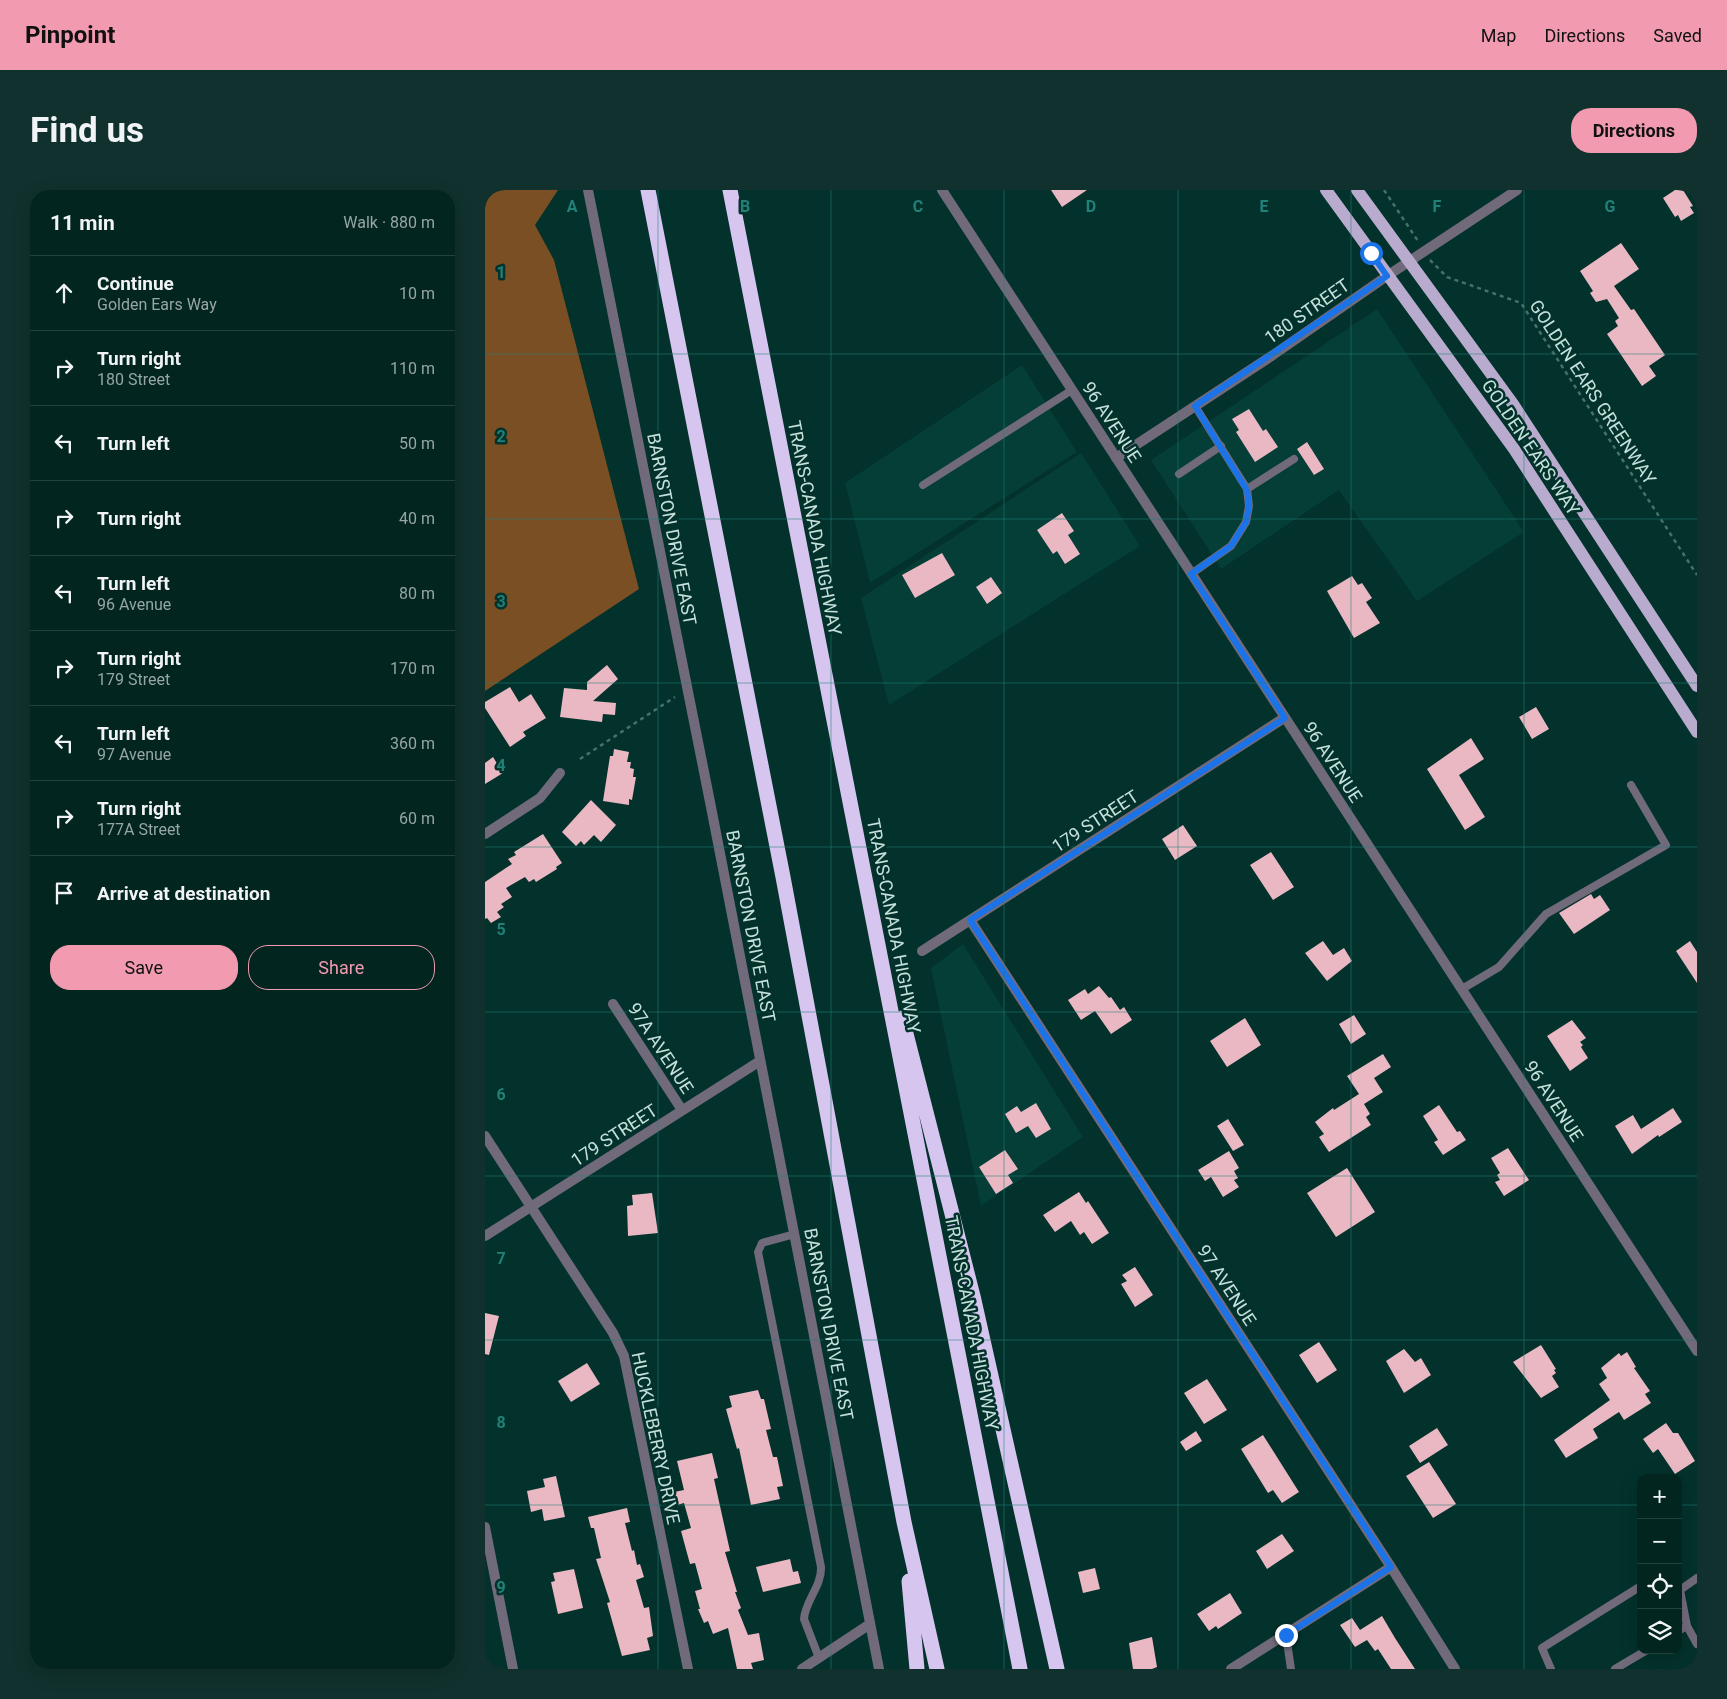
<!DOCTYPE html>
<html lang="en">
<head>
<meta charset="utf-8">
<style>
  body { margin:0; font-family:Roboto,sans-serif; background:#10312d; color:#f1f3f6 }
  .controls { position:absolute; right:15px; bottom:15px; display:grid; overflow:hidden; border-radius:10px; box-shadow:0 5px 20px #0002 }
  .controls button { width:45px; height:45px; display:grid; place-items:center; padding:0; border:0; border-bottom:1px solid #23423e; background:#022520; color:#f1f3f6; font:25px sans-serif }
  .stop { position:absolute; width:15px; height:15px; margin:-11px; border:4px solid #1a73e8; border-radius:50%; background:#fff }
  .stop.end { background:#1a73e8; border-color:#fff; box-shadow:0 1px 5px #0008 }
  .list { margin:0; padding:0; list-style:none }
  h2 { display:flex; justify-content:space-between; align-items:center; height:65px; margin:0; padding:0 20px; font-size:21px }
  h2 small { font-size:16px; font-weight:400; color:#96a5a5 }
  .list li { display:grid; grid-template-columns:32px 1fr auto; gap:15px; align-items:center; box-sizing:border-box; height:75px; padding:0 20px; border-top:1px solid #23423e }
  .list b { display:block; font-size:19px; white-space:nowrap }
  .list p { margin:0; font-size:16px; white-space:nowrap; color:#96a5a5 }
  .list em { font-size:16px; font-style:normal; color:#96a5a5 }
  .actions { display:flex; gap:10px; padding:15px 20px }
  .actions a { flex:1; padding:11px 0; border:1px solid #f19ab0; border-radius:20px; text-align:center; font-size:18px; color:#f19ab0 }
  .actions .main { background:#f19ab0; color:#111 }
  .icon { flex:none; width:28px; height:28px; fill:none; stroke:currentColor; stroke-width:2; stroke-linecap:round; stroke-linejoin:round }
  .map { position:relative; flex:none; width:1212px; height:1479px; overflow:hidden; border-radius:20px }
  header { display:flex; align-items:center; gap:30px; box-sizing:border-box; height:70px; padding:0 25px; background:#f19ab0; color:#111 }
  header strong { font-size:24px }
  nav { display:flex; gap:28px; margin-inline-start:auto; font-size:18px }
  .intro { display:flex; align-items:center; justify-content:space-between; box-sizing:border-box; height:120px; padding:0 30px }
  h1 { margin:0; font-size:35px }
  .button { padding:12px 22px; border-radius:20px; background:#f19ab0; color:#111; font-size:18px; font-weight:700 }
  main { display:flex; gap:30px; padding:0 30px }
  aside { flex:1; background:#022520; border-radius:20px; box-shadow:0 5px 20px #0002 }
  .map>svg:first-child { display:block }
  .built { fill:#043e37 }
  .forest { fill:#7b4f24 }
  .building { fill:#eab8c3 }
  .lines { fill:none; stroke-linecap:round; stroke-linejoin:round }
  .path { stroke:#48706a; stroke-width:2.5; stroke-dasharray:4 4; stroke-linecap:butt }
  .service { stroke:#716a7b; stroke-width:8 }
  .minor { stroke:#716a7b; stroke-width:10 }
  .tertiary { stroke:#716a7b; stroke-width:10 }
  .primary { stroke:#b9abce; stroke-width:12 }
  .motorway { stroke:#d6c5ef; stroke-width:15 }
  .route { stroke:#1a73e8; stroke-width:6 }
  .grid { fill:none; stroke:#218179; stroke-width:1; stroke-opacity:0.55 }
  .labels { text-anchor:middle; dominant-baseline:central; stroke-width:5; stroke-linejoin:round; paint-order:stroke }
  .street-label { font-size:18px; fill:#c5e1db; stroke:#03312b }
  .grid-label { font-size:16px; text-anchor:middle; font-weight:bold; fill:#218179; stroke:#03312b; stroke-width:5; stroke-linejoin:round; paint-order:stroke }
</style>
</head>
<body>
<header>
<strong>Pinpoint</strong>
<nav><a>Map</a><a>Directions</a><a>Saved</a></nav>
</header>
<div class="intro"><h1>Find us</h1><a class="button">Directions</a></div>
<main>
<aside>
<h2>11 min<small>Walk · 880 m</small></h2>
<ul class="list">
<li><svg class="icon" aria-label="ahead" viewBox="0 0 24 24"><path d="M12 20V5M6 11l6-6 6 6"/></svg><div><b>Continue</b><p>Golden Ears Way</p></div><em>10 m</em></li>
<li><svg class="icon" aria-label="right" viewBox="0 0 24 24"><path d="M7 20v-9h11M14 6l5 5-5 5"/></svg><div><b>Turn right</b><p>180 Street</p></div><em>110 m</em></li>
<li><svg class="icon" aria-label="left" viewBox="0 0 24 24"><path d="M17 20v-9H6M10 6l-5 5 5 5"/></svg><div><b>Turn left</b></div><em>50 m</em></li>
<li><svg class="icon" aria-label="right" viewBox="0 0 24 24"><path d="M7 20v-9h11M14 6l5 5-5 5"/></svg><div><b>Turn right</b></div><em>40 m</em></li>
<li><svg class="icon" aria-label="left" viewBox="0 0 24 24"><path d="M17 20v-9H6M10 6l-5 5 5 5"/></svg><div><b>Turn left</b><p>96 Avenue</p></div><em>80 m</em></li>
<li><svg class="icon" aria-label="right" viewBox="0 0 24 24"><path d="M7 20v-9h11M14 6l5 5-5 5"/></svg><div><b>Turn right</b><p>179 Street</p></div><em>170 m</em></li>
<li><svg class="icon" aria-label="left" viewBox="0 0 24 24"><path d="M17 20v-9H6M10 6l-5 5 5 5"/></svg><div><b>Turn left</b><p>97 Avenue</p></div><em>360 m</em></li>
<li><svg class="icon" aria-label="right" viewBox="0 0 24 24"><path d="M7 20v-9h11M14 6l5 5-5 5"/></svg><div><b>Turn right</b><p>177A Street</p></div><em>60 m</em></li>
<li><svg class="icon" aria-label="arrive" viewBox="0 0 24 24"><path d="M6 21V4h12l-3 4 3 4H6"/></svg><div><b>Arrive at destination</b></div></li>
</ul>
<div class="actions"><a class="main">Save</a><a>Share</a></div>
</aside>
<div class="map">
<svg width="1212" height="1479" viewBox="0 0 1212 1479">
  <rect width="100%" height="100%" fill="#03312b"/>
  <path class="built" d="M892,119L1039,342L932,411L854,300L736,379L666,270Z
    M537,175L592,262L385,393L360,293Z
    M596,263L655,356L404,515L376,408Z
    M478,754L598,947L496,1016L446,778Z"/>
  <path class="forest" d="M0,0H73L50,35L69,70L154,399L0,501Z"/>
  <path class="building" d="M566,0H602L577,17Z
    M1190,0H1198L1208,16L1205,17L1209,23L1196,31L1193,25L1190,27L1178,8Z
    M1136,53L1154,79L1129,96L1146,120L1149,119L1180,165L1164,176L1171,186L1157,196L1122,144L1133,136L1130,131L1134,128L1122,109L1111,112L1105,103L1108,101L1095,81Z
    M764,219L778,241L781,239L793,257L770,272L751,242L754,240L747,229Z
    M822,252L839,279L829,285L812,259Z
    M577,323L589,341L583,345L595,364L580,374L572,361L568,364L552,340Z
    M457,363L470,385L430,408L417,385Z
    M867,386L873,395L877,393L887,408L881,412L895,433L869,448L842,401Z
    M506,387L517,403L502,414L491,397Z
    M122,475L133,489L108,511L131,513L130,525L118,524L117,532L75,527L79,498L102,500V492Z
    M25,497L34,512L46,504L61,528L38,542L41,546L25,557L0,518V512Z
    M1051,517L1064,539L1047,549L1034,527Z
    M986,548L999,569L974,585L1000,627L980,640L942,579Z
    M129,559L144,562L142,572H146L145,578L149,579L148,587H151L147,610L144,609V615L118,611L125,566H128Z
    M8,567L18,583L0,594V573Z
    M106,610L131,635L116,652L109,645L99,655L96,651L91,656L77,642Z
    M698,635L712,656L690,670L677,649Z
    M58,644L77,673L71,677L72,679L51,692L49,689L44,692L40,687L21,698L27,707L16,714L19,717L12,722L16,727L6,733L2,728L0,729V692L27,674L23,669L31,665L29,662Z
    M786,662L809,697L788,710L765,675Z
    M1106,704L1109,709L1115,705L1125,720L1089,744L1074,723Z
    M838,751L848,765L859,758L867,771L842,791L820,763Z
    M1205,751L1212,762V793L1191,761Z
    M614,796L624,808L626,807L635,820L639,817L647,830L626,844L610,821L596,830L583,810L600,799L603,804Z
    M869,825L881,844L866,854L854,834Z
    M760,828L776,855L742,877L725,851Z
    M1087,830L1101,848L1095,852L1098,855L1096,857L1103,868L1085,881L1062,846Z
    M898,864L906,877L889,888L898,902L879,914L885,924L881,927L886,935L844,962L834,947L839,944L830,932L848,918L849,920L874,904L862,886Z
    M551,913L566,939L551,948L543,936L531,943L520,924L532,916L536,922Z
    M954,915L972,942L975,941L981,950L958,965L949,952L953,950L938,926Z
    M1188,918L1197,932L1174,947L1173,945L1147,964L1130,936L1148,925L1156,939Z
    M743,929L759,955L748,961L732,936Z
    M1023,958L1044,990L1019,1006L1010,992L1015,990L1012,985L1015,983L1006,968Z
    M520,960L533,979L523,985L528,993L511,1004L494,977Z
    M744,961L754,978L749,981L753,988L749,990L754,997L738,1007L726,987L720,991L713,980Z
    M862,978L890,1022L851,1047L822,1003Z
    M594,1002L601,1013L603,1011L624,1043L607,1054L599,1042L595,1045L586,1031L570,1042L558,1025Z
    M167,1003L173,1043L143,1046L142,1016L148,1015L147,1005Z
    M650,1077L668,1105L650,1117L636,1094L642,1091L637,1085Z
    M0,1123L14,1126L4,1165L0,1164Z
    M834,1152L852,1180L832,1193L814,1165Z
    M1056,1155L1071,1179L1069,1180L1071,1183L1067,1186L1074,1197L1056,1208L1028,1172Z
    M919,1159L930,1172L936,1168L946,1185L919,1203L901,1171Z
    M1142,1162L1151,1177L1149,1178L1165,1201L1160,1204L1166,1213L1139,1230L1134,1222L1108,1239L1113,1248L1081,1268L1069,1250L1125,1210L1114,1194L1122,1188L1116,1178L1134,1163L1136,1166Z
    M102,1173L115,1194L86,1212L73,1191Z
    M722,1189L742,1220L719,1234L699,1203Z
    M273,1200L276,1209H279L286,1239L281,1240L288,1267H292L298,1296L292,1297L295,1309L266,1315L254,1258L252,1259L241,1219L247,1217L244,1206Z
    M1181,1233L1188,1243H1193L1210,1271L1190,1284L1173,1259L1168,1263L1158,1249Z
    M952,1238L963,1255L935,1273L924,1256Z
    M711,1241L717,1251L701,1261L695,1252Z
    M778,1245L814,1302L797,1313L788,1300L783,1303L756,1259Z
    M227,1263L233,1288L229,1289L245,1361L240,1362L252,1402H250L256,1418L253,1420L263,1445L274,1443L279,1470L266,1473L268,1479H252L243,1438L228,1444L223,1431L219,1433L213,1419H215L210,1401L217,1399L210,1373L205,1374L196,1341L206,1338L199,1313L192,1315L189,1302L199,1300L192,1271Z
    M944,1272L971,1314L948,1328L921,1286Z
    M71,1286L80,1327L59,1331L57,1319L46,1322L42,1301L60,1297L58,1289Z
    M142,1318L145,1332L140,1333L147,1361L149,1360L152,1375L155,1374L159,1387L151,1390L159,1418L164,1417L168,1446L162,1448L165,1460L137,1466L122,1413L125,1412L111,1369L116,1368L109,1338H106L103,1327Z
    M797,1344L809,1361L782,1379L771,1361Z
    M305,1369L308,1382L313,1381L316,1393L278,1402L271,1377Z
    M610,1378L615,1399L598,1403L593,1382Z
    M89,1379L98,1418L73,1424L66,1392L70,1391L68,1383Z
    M745,1403L757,1423L733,1439L731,1436L724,1441L712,1424Z
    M897,1426L910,1448L930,1479H906L893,1459L890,1461L882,1450L870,1457L855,1435L867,1428L875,1440Z
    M667,1447L672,1477L667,1479H648L644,1453Z"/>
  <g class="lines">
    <path class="path" d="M899,0L933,51
      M945,70L962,87L1036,113L1212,385
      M95,569L190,507"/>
    <path class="service" d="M694,284L736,256
      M438,295L587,200
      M762,299L809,269
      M706,384L746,356L761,332L764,316L762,299L710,216
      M977,799L1014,777L1061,724L1181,655L1146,595
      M310,1044L277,1053L273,1062L336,1377C337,1396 320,1411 319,1429L334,1468
      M1202,1436L1195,1400L1212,1388
      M1193,1441L1202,1436L1212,1454
      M801,1445L806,1479
      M1066,1479L1057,1458L1156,1396
      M1130,1479L1162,1460"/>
    <path class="minor" d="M457,0L1212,1161
      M631,268L788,165L902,86
      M0,644L55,608L75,583
      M485,730L906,1377L970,1479
      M437,761L799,528
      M128,814L197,920
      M0,946L128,1143L139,1166L203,1479
      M0,1046L275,871
      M0,1337L28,1479
      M317,1479L385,1434
      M746,1479L906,1377"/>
    <path class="tertiary" d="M103,0L225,612L394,1479
      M902,86L1032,0"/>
    <path class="primary" d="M841,0L1029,259L1212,542
      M872,0L1028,214L1212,496"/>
    <path class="motorway" d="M163,0L298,687L419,1332L452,1479
      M245,0L535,1479
      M417,828L488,1106L572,1479
      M424,1391L432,1479"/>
  </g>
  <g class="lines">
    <path class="route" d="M801,1445L906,1377L485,730L800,528L706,384L746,356L761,332L764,316L762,300L710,216L902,86L886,63"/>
  </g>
  <path class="grid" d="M173,0V1479M346,0V1479M519,0V1479M693,0V1479M866,0V1479M1039,0V1479M0,164H1212M0,329H1212M0,493H1212M0,657H1212M0,822H1212M0,986H1212M0,1150H1212M0,1315H1156M1193,1315H1212"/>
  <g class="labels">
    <g class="street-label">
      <text transform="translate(822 121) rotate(-35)">180 STREET</text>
      <text transform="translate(1108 202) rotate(57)">GOLDEN EARS GREENWAY</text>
      <text transform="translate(627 232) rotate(57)">96 AVENUE</text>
      <text transform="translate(1046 257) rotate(56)">GOLDEN EARS WAY</text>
      <text transform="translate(330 338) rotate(79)">TRANS-CANADA HIGHWAY</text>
      <text transform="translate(187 339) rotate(79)">BARNSTON DRIVE EAST</text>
      <text transform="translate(848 572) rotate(57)">96 AVENUE</text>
      <text transform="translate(610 631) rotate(-33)">179 STREET</text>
      <text transform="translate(266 736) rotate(79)">BARNSTON DRIVE EAST</text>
      <text transform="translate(409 736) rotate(79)">TRANS-CANADA HIGHWAY</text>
      <text transform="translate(176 858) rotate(57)">97A AVENUE</text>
      <text transform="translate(1069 911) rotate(57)">96 AVENUE</text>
      <text transform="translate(129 945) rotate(-33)">179 STREET</text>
      <text transform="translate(742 1095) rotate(57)">97 AVENUE</text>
      <text transform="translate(487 1133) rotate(79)">TRANS-CANADA HIGHWAY</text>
      <text transform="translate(344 1134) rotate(79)">BARNSTON DRIVE EAST</text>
      <text transform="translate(171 1248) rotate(78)">HUCKLEBERRY DRIVE</text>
    </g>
  </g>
  <g class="grid-label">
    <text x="87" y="22">A</text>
    <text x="260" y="22">B</text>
    <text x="433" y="22">C</text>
    <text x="606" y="22">D</text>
    <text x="779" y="22">E</text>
    <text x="952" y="22">F</text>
    <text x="1125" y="22">G</text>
    <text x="16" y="88">1</text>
    <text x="16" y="252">2</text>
    <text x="16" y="417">3</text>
    <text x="16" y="581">4</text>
    <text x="16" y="745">5</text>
    <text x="16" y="910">6</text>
    <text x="16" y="1074">7</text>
    <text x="16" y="1238">8</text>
    <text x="16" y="1403">9</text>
  </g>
</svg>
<div class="controls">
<button>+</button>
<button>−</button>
<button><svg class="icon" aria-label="locate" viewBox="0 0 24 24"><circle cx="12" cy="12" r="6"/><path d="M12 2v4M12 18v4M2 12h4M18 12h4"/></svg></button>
<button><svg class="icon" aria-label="layers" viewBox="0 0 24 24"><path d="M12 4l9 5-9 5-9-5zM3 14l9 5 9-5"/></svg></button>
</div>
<div class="stop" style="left:886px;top:63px"></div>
<div class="stop end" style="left:801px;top:1445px"></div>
</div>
</main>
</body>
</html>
